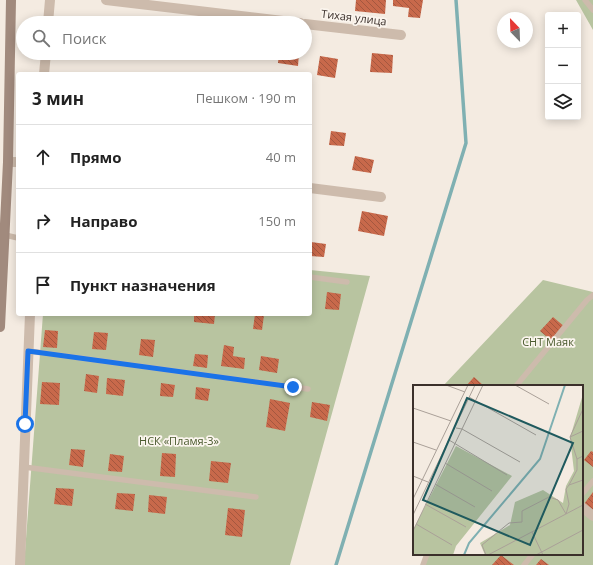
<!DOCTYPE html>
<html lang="ru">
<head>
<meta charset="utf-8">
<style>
  body { margin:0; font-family:"Open Sans",sans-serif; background:#f2f2f2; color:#222 }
  .controls { position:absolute; right:12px; top:12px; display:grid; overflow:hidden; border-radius:4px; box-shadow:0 2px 10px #0003 }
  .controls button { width:36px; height:36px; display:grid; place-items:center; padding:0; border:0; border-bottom:1px solid #e0e0e0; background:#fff; color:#222; font:20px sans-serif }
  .compass { position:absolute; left:497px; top:12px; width:36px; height:36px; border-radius:50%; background:#fff; box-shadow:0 2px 10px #0003; rotate:337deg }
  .stop { position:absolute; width:12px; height:12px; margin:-9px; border:3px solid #1a73e8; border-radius:50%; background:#fff }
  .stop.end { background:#1a73e8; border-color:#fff; box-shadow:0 1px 4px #0008 }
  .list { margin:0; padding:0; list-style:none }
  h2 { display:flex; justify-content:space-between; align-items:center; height:52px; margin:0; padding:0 16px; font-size:17px }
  h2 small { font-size:13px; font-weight:400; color:#767676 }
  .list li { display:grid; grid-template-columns:26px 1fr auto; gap:12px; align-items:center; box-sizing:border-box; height:64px; padding:0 16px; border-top:1px solid #e0e0e0 }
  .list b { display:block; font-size:15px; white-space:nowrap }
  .list em { font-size:13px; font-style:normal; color:#767676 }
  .icon { flex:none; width:22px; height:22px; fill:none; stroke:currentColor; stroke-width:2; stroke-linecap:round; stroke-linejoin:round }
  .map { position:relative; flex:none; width:593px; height:565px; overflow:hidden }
  .search { position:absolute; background:#fff; box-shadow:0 2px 10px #0003; left:16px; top:16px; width:296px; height:44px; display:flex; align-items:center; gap:10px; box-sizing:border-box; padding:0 14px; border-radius:22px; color:#767676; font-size:15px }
  .panel { position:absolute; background:#fff; box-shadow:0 2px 10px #0003; left:16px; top:72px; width:296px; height:244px; border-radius:4px }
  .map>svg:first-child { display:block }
  .green { fill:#b8c4a0 }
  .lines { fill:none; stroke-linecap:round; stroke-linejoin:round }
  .stream { stroke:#7fb0b2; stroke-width:3.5 }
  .building { fill:url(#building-back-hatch) }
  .lane { stroke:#cdbbac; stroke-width:5.5 }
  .street { stroke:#cdbbac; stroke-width:10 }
  .secondary { stroke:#a18a7d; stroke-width:10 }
  .route { stroke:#1a73e8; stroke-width:5 }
  .labels { text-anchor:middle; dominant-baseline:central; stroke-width:3.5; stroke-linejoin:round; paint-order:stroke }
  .street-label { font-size:11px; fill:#3b302b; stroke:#fbf5ee }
  .park-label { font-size:11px; fill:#4a5a2e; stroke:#fbf5ee }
  .inset-river { fill:none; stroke:#7fb0b2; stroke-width:2 }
  .inset-road { fill:none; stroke:#aaa098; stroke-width:1 }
  .view { fill:#1f5a5e; fill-opacity:0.15; stroke:#1f5a5e; stroke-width:2 }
  .inset-edge { fill:none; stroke:#3b302b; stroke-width:2 }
</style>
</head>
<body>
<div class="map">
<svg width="593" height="565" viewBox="0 0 593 565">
  <defs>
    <pattern id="building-back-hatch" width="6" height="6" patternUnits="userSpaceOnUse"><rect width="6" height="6" fill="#c8694b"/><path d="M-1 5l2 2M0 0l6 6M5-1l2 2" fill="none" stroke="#a4573f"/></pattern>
  </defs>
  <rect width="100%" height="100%" fill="#f4ebe1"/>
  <path class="green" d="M576,0H593V30Z
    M310,270L370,276L290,565H24L43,314H310Z
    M543,280L593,292V565H421L429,554H582V386H443Z"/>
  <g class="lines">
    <path class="stream" d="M336,565L466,143L456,0"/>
  </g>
  <path class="building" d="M356,0H386L385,14L355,11Z
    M393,0H423L420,18L408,17L409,8L393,6Z
    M279,53H299L298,66L278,63Z
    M372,53L393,55L392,73L370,72Z
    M320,56L338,59L335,78L317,75Z
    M65,72L76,73V74H65Z
    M331,131L346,133L344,146L329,145Z
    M355,156L374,160L371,173L352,170Z
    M362,211L388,216L384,236L358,231Z
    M311,242L326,244L324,257L310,256Z
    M327,292L341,294L339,310L325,309Z
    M194,314H215L214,324L194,322Z
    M255,314L264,315L262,330L253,329Z
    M553,317L565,327L553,342L540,331Z
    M45,330L58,331L57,348L43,347Z
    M94,332L108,333L106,350L92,349Z
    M141,339L155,340L153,357L139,355Z
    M224,345L234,347L233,356L245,358L244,369L221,366Z
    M195,354L208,355L207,368L193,366Z
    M261,356L279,359L277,373L259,370Z
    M86,374L99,376L97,393L84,391Z
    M474,377L484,386H466Z
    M107,378L125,380L123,396L106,394Z
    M42,382L60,383L59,405L40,404Z
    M161,383L175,385L173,397L160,396Z
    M196,387L210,389L208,401L195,399Z
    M270,399L290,403L285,431L266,427Z
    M312,402L330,405L327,421L310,417Z
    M71,449L85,450L83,467L69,465Z
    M591,451L593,452V467L584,460Z
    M162,453L176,454L175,477L160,476Z
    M110,454L124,456L122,472L108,471Z
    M211,461L231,463L228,483L209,481Z
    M56,488L74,489L72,506L54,504Z
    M593,492V511L584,504Z
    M117,493L135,494L133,511L115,509Z
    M149,495L167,497L165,514L148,512Z
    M228,508L245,510L242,537L225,535Z
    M501,555L514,565H492Z
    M541,559L549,565H536Z"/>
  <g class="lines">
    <path class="lane" d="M585,0L593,10
      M5,235L18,238
      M310,277L347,282
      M29,351L308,389
      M516,386L587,300L593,295
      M24,467L256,497
      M582,494L593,481
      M423,565L427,554
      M524,565L533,554"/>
    <path class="street" d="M106,0L300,23
      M48,23L50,0
      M305,24L401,35
      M44,74L46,53
      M8,162H18
      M310,188L381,197
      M582,507L593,516
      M20,565L30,314"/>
    <path class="secondary" d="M0,327L8,162L11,0"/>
  </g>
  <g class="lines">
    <path class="route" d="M25,424L28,351L293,387"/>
  </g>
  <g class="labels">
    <g class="street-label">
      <text transform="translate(354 17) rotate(7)">Тихая улица</text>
    </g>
    <g class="park-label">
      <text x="548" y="341">СНТ Маяк</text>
      <text x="179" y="440">НСК «Пламя-3»</text>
    </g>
  </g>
  <g transform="translate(413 385)">
    <rect width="170" height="170" fill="#f4ebe1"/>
    <path d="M170,9V170H72L67,158L97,140L102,117L130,105L150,118L153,101L161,86L157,53ZM43,61L99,91L43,161L40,170H0V145Z" fill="#b8c4a0"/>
    <path class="inset-river" d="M51,170L56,158L127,74L152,0"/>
    <path class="inset-road" d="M33,0L52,7M70,0L49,44L107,77M102,0L136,19M56,12L123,50M0,23L38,36M157,52L170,24M36,55L94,90M0,57L23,65M164,74L157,52L170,46M32,78L79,106M0,91L15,97M22,99L62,122M156,100L164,85V74L170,71M0,114L55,0M12,119L53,142M153,129L156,119L153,104L156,100L170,95M0,130L62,0M3,139L39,160M0,146L49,44L43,43M119,147L130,170M73,170L69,160L96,138L109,137V126L136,112L145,115L153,129M75,170L170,120M123,170L170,145"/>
    <path class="view" d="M54,13L160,58L117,160L10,115Z"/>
    <rect width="170" height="170" class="inset-edge"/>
  </g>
</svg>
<div class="controls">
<button>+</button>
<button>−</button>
<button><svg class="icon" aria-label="layers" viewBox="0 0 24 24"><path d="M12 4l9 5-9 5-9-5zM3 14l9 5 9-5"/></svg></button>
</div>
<svg class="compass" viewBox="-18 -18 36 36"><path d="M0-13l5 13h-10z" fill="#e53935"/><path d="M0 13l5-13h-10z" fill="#767676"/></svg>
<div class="stop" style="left:25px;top:424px"></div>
<div class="stop end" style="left:293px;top:387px"></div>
<div class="search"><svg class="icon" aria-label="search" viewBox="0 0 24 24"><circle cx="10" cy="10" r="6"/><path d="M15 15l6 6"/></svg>Поиск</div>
<section class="panel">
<h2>3 мин<small>Пешком · 190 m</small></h2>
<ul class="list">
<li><svg class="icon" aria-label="ahead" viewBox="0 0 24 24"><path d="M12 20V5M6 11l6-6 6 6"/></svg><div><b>Прямо</b></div><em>40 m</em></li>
<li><svg class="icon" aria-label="right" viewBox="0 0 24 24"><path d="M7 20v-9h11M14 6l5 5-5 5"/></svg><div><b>Направо</b></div><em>150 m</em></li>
<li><svg class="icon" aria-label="arrive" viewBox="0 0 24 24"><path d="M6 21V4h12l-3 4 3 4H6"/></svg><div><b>Пункт назначения</b></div></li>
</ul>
</section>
</div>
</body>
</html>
